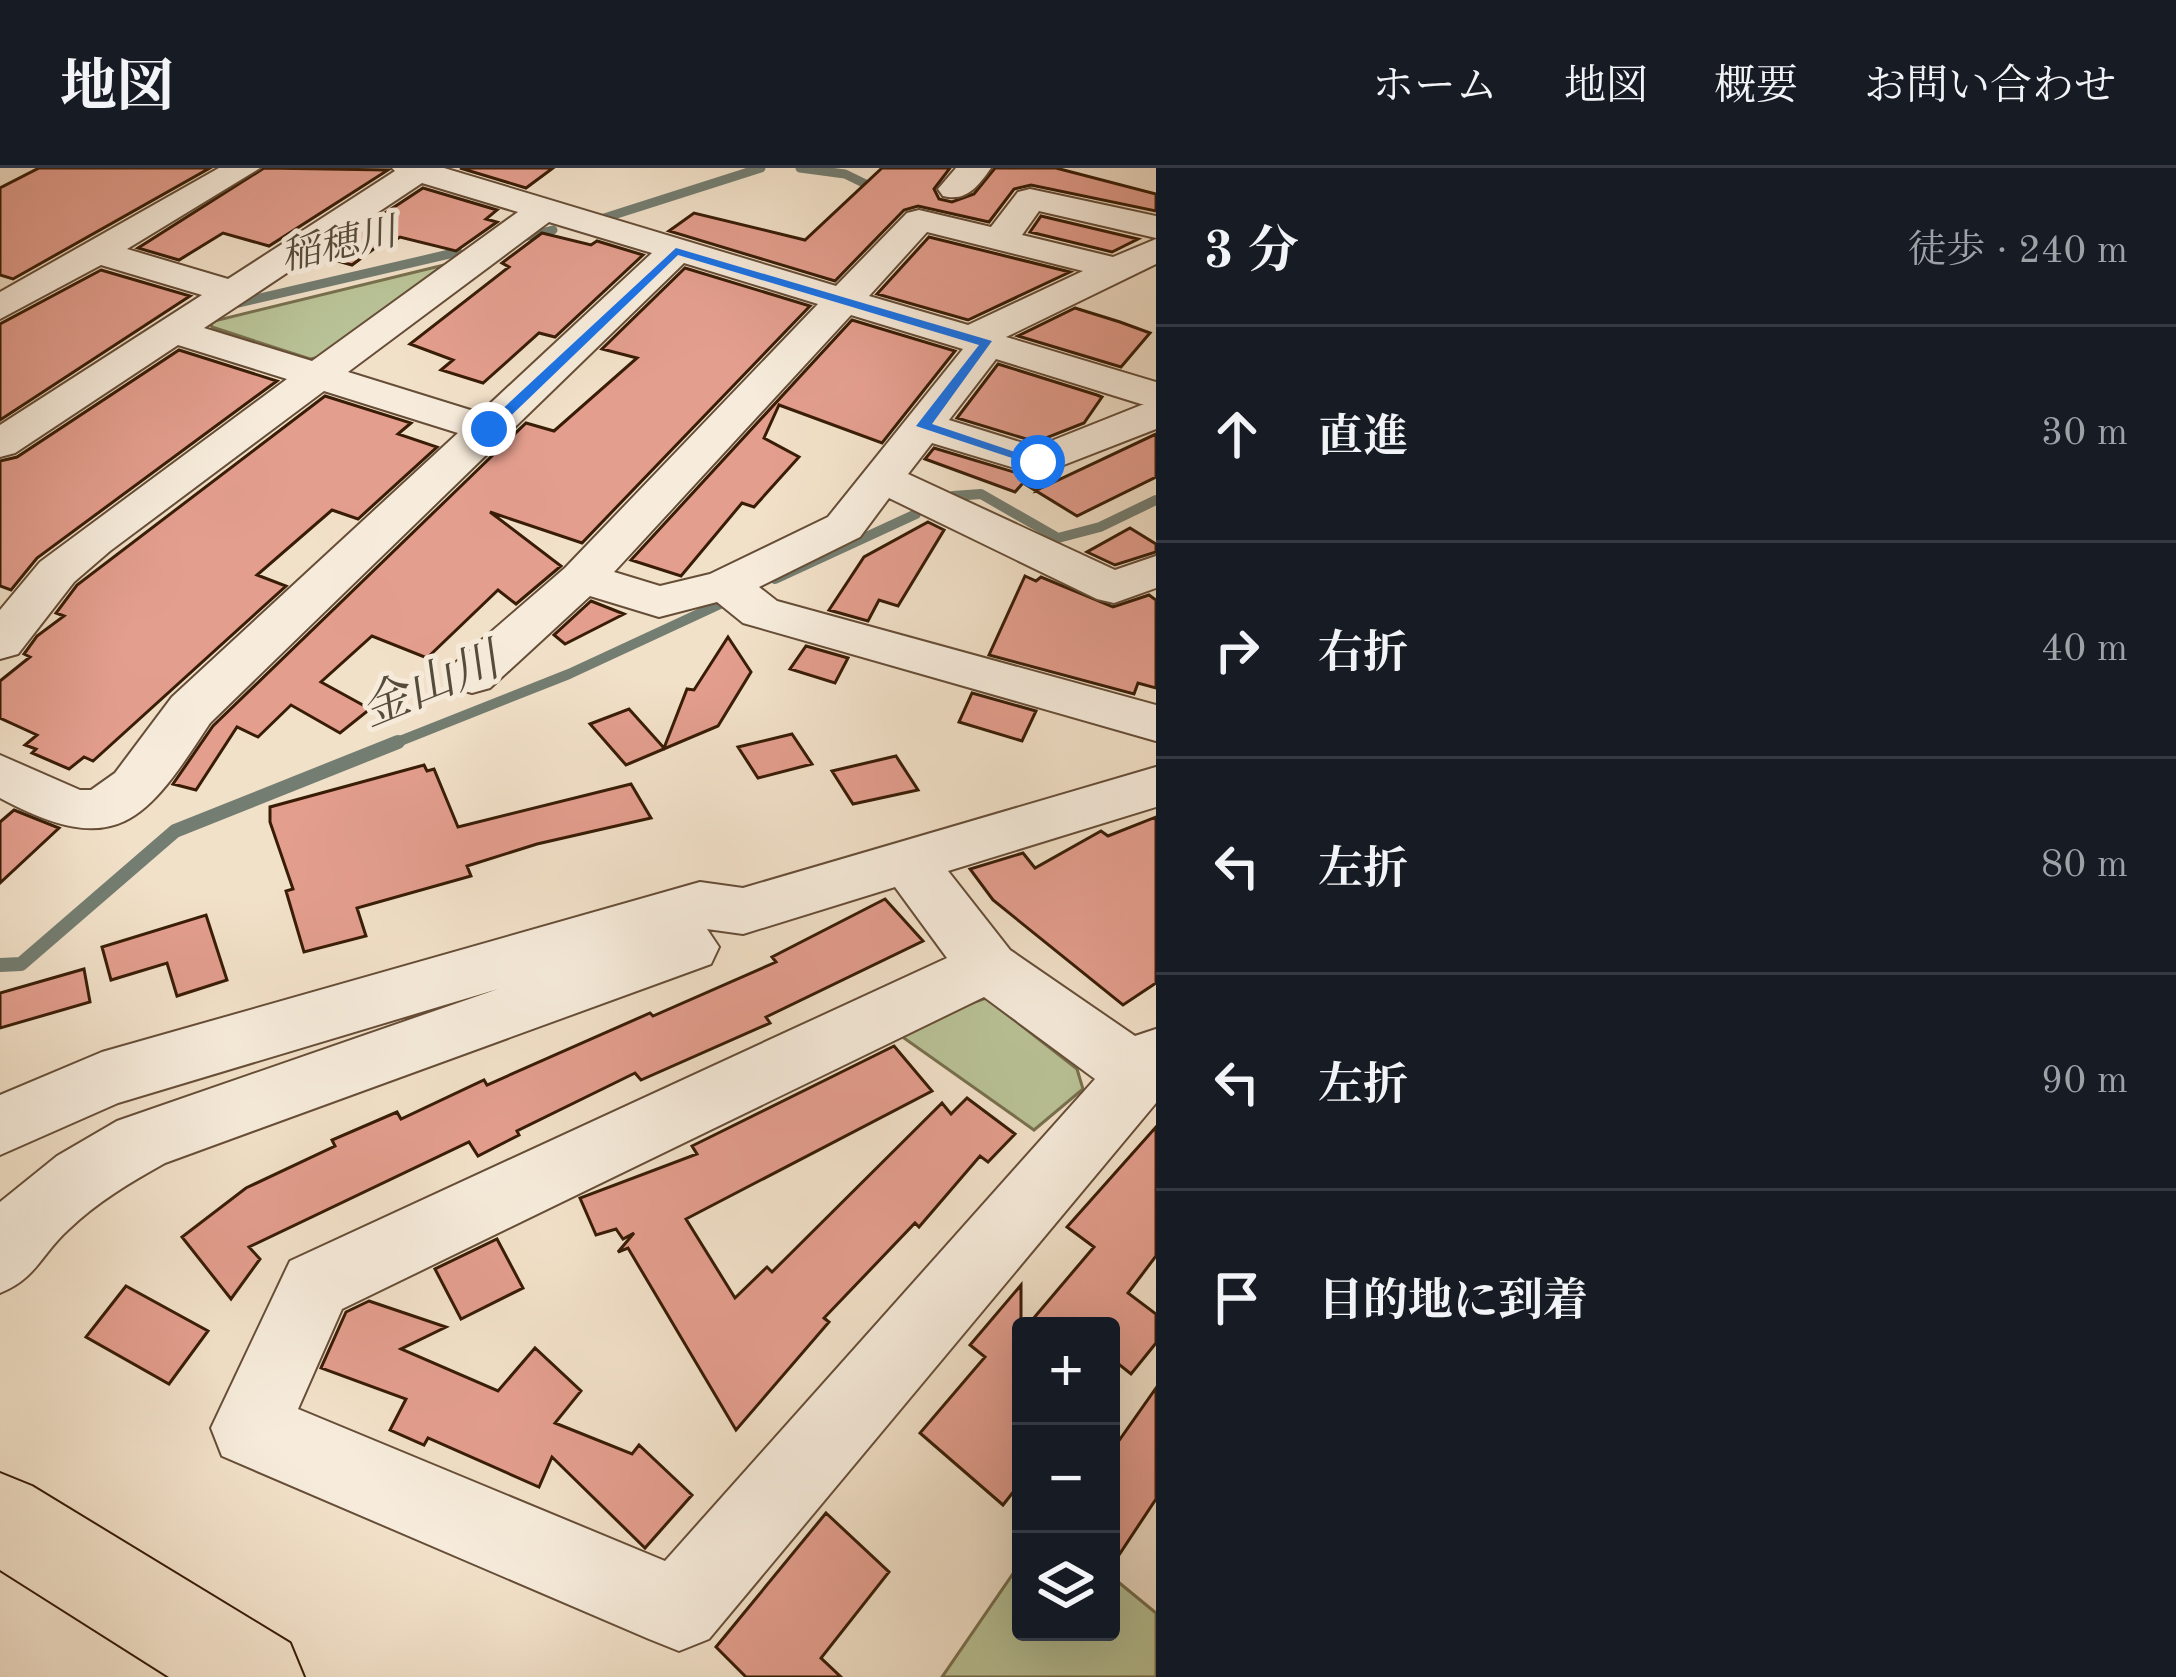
<!DOCTYPE html>
<html lang="ja">
<head>
<meta charset="utf-8">
<style>
  body { margin:0; font-family:"Old Standard TT","Noto Serif JP",serif; background:#20242c; color:#f1f3f6 }
  .controls { position:absolute; right:36px; bottom:36px; display:grid; overflow:hidden; border-radius:12px; box-shadow:0 12px 48px #0002 }
  .controls button { width:108px; height:108px; display:grid; place-items:center; padding:0; border:0; border-bottom:3px solid #363941; background:#171b24; color:#f1f3f6; font:60px sans-serif }
  .stop { position:absolute; width:36px; height:36px; margin:-27px; border:9px solid #1a73e8; border-radius:50%; background:#fff }
  .stop.end { background:#1a73e8; border-color:#fff; box-shadow:0 3px 12px #0008 }
  .list { margin:0; padding:0; list-style:none }
  h2 { display:flex; justify-content:space-between; align-items:center; height:156px; margin:0; padding:0 48px; font-size:51px }
  h2 small { font-size:39px; font-weight:400; color:#9ea1a6 }
  .list li { display:grid; grid-template-columns:78px 1fr auto; gap:36px; align-items:center; box-sizing:border-box; height:216px; padding:0 48px; border-top:3px solid #363941 }
  .list b { display:block; font-size:45px; white-space:nowrap }
  .list em { font-size:39px; font-style:normal; color:#9ea1a6 }
  .icon { flex:none; width:66px; height:66px; fill:none; stroke:currentColor; stroke-width:2; stroke-linecap:round; stroke-linejoin:round }
  .map { position:relative; flex:none; width:1156px; height:1509px; overflow:hidden }
  header { display:flex; align-items:center; gap:72px; box-sizing:border-box; height:168px; padding:0 60px; background:#171b24; border-bottom:3px solid #363941 }
  header strong { font-size:57px }
  nav { display:flex; gap:66px; margin-inline-start:auto; font-size:42px }
  main { display:flex }
  aside { flex:1; background:#171b24 }
  .map>svg:first-child { display:block }
  .green { fill:#b9c397; stroke:#78704e; stroke-width:3 }
  .lines { fill:none; stroke-linecap:round; stroke-linejoin:round }
  .stream-far2 { stroke:#737d71; stroke-width:9 }
  .stream-far1 { stroke:#737d71; stroke-width:10 }
  .stream { stroke:#737d71; stroke-width:14 }
  .building { fill:#e49e8e; stroke:#381c06; stroke-width:3 }
  .minor-casing { stroke:#664d37; stroke-width:4 }
  .highway-casing { stroke:#381c06; stroke-width:4 }
  .minor { fill:#f7ecdc; fill-rule:evenodd }
  .highway { fill:#f2e1c9; fill-rule:evenodd }
  .route { fill:#1a73e8 }
  .labels { text-anchor:middle; dominant-baseline:central; stroke-width:10; stroke-linejoin:round; paint-order:stroke }
  .far-water-label { font-size:39px; font-style:italic; fill:#564c3c; stroke:#f7ecdc }
  .water-label { font-size:48px; font-style:italic; fill:#564c3c; stroke:#f7ecdc }
</style>
</head>
<body>
<header>
<strong>地図</strong>
<nav><a>ホーム</a><a>地図</a><a>概要</a><a>お問い合わせ</a></nav>
</header>
<main>
<div class="map">
<svg width="1156" height="1509" viewBox="0 0 1156 1509">
  <rect width="100%" height="100%" fill="#f2e1c9"/>
  <filter id="stains"><feTurbulence type="fractalNoise" baseFrequency=".00167" numOctaves="4"/><feColorMatrix values="0 0 0 0 .2 0 0 0 0 .09 0 0 0 0 .02 0 0 0 .5 -.17"/></filter>
  <radialGradient id="worn" r=".72"><stop offset=".6" stop-color="#630" stop-opacity="0"/><stop offset="1" stop-color="#630" stop-opacity=".3"/></radialGradient>
  <path class="green" d="M444,97L321,189L310,191L212,159L210,154Z
    M986,830L1077,901L1083,921L1034,962L894,863Z
    M1021,1394V1464H1111V1408L1156,1445V1509H942Z"/>
  <g class="lines">
    <path class="stream-far2" d="M800,0L845,6L880,23
      M601,51L761,0
      M520,70L553,62
      M234,136L458,84"/>
    <path class="stream-far1" d="M953,328L981,326L1058,370L1100,359L1156,332
      M775,411L916,346
      M390,577L569,506L733,430"/>
    <path class="stream" d="M0,797L21,796L175,663L398,574"/>
  </g>
  <path class="building" d="M39,0H210L13,111L0,107V20Z
    M264,0L388,2L269,78L223,65L179,92L138,80Z
    M460,0H553L526,20Z
    M882,0H950L934,21L939,31L952,34L974,26L995,0H1056L1156,26V43L1031,17L1014,21L989,54L918,38L904,42L835,113L669,63L694,45L805,72Z
    M423,20L497,42L486,51L497,54L456,83L400,69L389,76L383,74L352,97L320,88Z
    M1041,48L1138,71L1112,84L1030,64Z
    M542,65L591,77L597,73L643,87L555,169L539,165L483,215L441,202L453,192L410,176L509,99L502,95Z
    M929,69L1070,104L968,152L877,126Z
    M685,100L810,138L582,375L490,344L561,398L516,436L498,422L427,490L372,468L321,514L370,541L340,565L291,537L258,569L237,559L196,622L173,616L213,558L526,255L554,263L637,190L602,181Z
    M101,102L190,128L0,252V156Z
    M1075,140L1120,154L1150,165L1121,199L1018,168Z
    M852,152L955,183L882,275L779,237L764,270L799,289L754,339L742,335L681,408L631,392Z
    M179,182L277,213L37,390L11,422L0,418V293L17,289Z
    M998,196L1097,227L1102,229L1084,255L1036,274L957,250Z
    M325,228L411,255L398,266L437,279L358,351L332,342L257,407L286,418L93,593L84,589L69,601L32,585L36,581L25,577L37,567L0,550V513L30,489L24,486L37,468L64,448L56,445L77,417Z
    M1156,266V309L1077,348L1023,315L1015,324L925,291L934,280L1037,311L1047,308L1037,322Z
    M928,354L944,362L898,438L879,432L868,453L829,442L864,389Z
    M1130,360L1156,376V384L1115,397L1087,384Z
    M1025,408L1036,413L1041,409L1113,439L1149,427L1156,432V520L1138,515L1134,526L989,487Z
    M591,433L624,446L565,476L554,467Z
    M728,469L751,504L718,558L626,597L590,556L629,541L664,580L687,521L694,522Z
    M806,478L848,490L835,515L790,501Z
    M972,525L1036,543L1022,573L959,554Z
    M792,566L812,596L758,610L738,579Z
    M896,588L918,622L853,636L832,603Z
    M424,597L427,603L434,601L458,659L631,616L651,650L537,676L467,698L471,708L357,740L366,768L304,784L286,723L293,721L270,654V639Z
    M14,642L59,660L0,715V654Z
    M1156,649V815L1123,837L993,732L970,701L1023,685L1035,700L1101,663L1108,668Z
    M885,731L923,773L766,849L770,855L641,912L635,905L517,963L519,967L478,988L469,974L249,1079L260,1091L231,1131L182,1069L246,1020L335,978L332,972L397,944L401,951L484,912L487,917L650,845L653,848L776,794L772,789Z
    M206,747L227,812L177,828L167,795L111,812L102,779Z
    M84,801L90,834L0,860V825Z
    M894,878L932,923L686,1051L735,1130L767,1099L772,1104L942,935L951,946L967,930L1015,966L988,994L980,988L919,1059L915,1055L824,1150L829,1154L736,1262L628,1080L618,1084L634,1065L623,1071L616,1061L596,1067L580,1030L697,986L692,978Z
    M1156,959V1088L1128,1125L1156,1146V1175L1131,1206L1111,1190V1158H1027L1094,1079L1067,1059Z
    M497,1071L523,1120L461,1151L435,1101Z
    M1021,1117V1314L1003,1337L920,1265L985,1189L970,1177Z
    M126,1118L208,1163L169,1216L86,1169Z
    M369,1133L446,1159L401,1181L498,1223L535,1180L581,1223L555,1255L632,1286L639,1277L692,1327L645,1380L552,1289L539,1319L428,1270L424,1277L390,1262L406,1231L321,1200L346,1144Z
    M1156,1220V1331L1111,1399V1284Z
    M826,1345L889,1404L821,1490L841,1509H746L716,1479Z"/>
  <g class="lines">
    <defs>
      <path id="minor" d="M219,0H260L127,81L228,111L395,3L392,0H444L836,118L907,45L919,42L991,59L1018,24L1030,21L1156,48V70L1039,43L1022,67L1113,89L1156,71V96L1006,169L1156,214V261L1038,307L932,275L908,306L1115,402L1156,388V420L1114,435L1097,431L889,330L860,369L759,419L777,433L1156,537V573L743,455L717,434L659,449L590,428L490,520L472,525L454,520L446,508L454,496L565,400L818,136L684,95L210,555C146,653 117,693 0,630V587L80,622H91L115,605L172,529L458,265L324,223L110,383L74,414L18,486L0,491V442L40,394L287,211L178,177L15,285L0,289V257L202,127L101,97L0,151V124ZM422,15L518,44L312,193L204,160ZM549,54L652,85L480,245L348,204ZM927,64L1083,103L968,157L869,128ZM851,147L963,181L828,349L710,406L660,418L614,404ZM996,191L1141,236H1144L1036,279L949,252Z
        M956,0H991C978,18 967,34 943,28L938,21Z
        M1156,599V639L948,703L1010,782L1135,868L1156,861V935L709,1471L679,1483L649,1471L222,1288L211,1260L290,1093L947,790L895,719L743,766L707,761L719,779L711,796L165,995C131,1014 97,1034 69,1061C41,1086 37,1110 0,1125V1034L57,988L117,953L498,821L118,935L0,987V927L102,884L700,714L743,720ZM984,829L1095,911L665,1393L298,1241L342,1141Z"/>
      <path id="highway" d="M0,1305L32,1318L290,1475L304,1509H169L0,1402Z"/>
    </defs>
    <use href="#minor" class="minor-casing"/>
    <use href="#highway" class="highway-casing"/>
    <use href="#minor" class="minor"/>
    <use href="#highway" class="highway"/>
  </g>
  <path class="route" d="M676,80L992,173L932,256L1045,294L1033,297L916,258L979,177L678,87L494,264H484V258Z"/>
  <g class="labels">
    <g class="far-water-label">
      <text transform="translate(339 78) rotate(-13)">稲穂川</text>
    </g>
    <g class="water-label">
      <text transform="translate(431 519) rotate(-22)">金山川</text>
    </g>
  </g>
  <rect width="100%" height="100%" filter="url(#stains)"/>
  <rect width="100%" height="100%" fill="url(#worn)"/>
</svg>
<div class="controls">
<button>+</button>
<button>−</button>
<button><svg class="icon" aria-label="layers" viewBox="0 0 24 24"><path d="M12 4l9 5-9 5-9-5zM3 14l9 5 9-5"/></svg></button>
</div>
<div class="stop" style="left:1038px;top:294px"></div>
<div class="stop end" style="left:489px;top:261px"></div>
</div>
<aside>
<h2>3 分<small>徒歩 · 240 m</small></h2>
<ul class="list">
<li><svg class="icon" aria-label="ahead" viewBox="0 0 24 24"><path d="M12 20V5M6 11l6-6 6 6"/></svg><div><b>直進</b></div><em>30 m</em></li>
<li><svg class="icon" aria-label="right" viewBox="0 0 24 24"><path d="M7 20v-9h11M14 6l5 5-5 5"/></svg><div><b>右折</b></div><em>40 m</em></li>
<li><svg class="icon" aria-label="left" viewBox="0 0 24 24"><path d="M17 20v-9H6M10 6l-5 5 5 5"/></svg><div><b>左折</b></div><em>80 m</em></li>
<li><svg class="icon" aria-label="left" viewBox="0 0 24 24"><path d="M17 20v-9H6M10 6l-5 5 5 5"/></svg><div><b>左折</b></div><em>90 m</em></li>
<li><svg class="icon" aria-label="arrive" viewBox="0 0 24 24"><path d="M6 21V4h12l-3 4 3 4H6"/></svg><div><b>目的地に到着</b></div></li>
</ul>
</aside>
</main>
</body>
</html>
